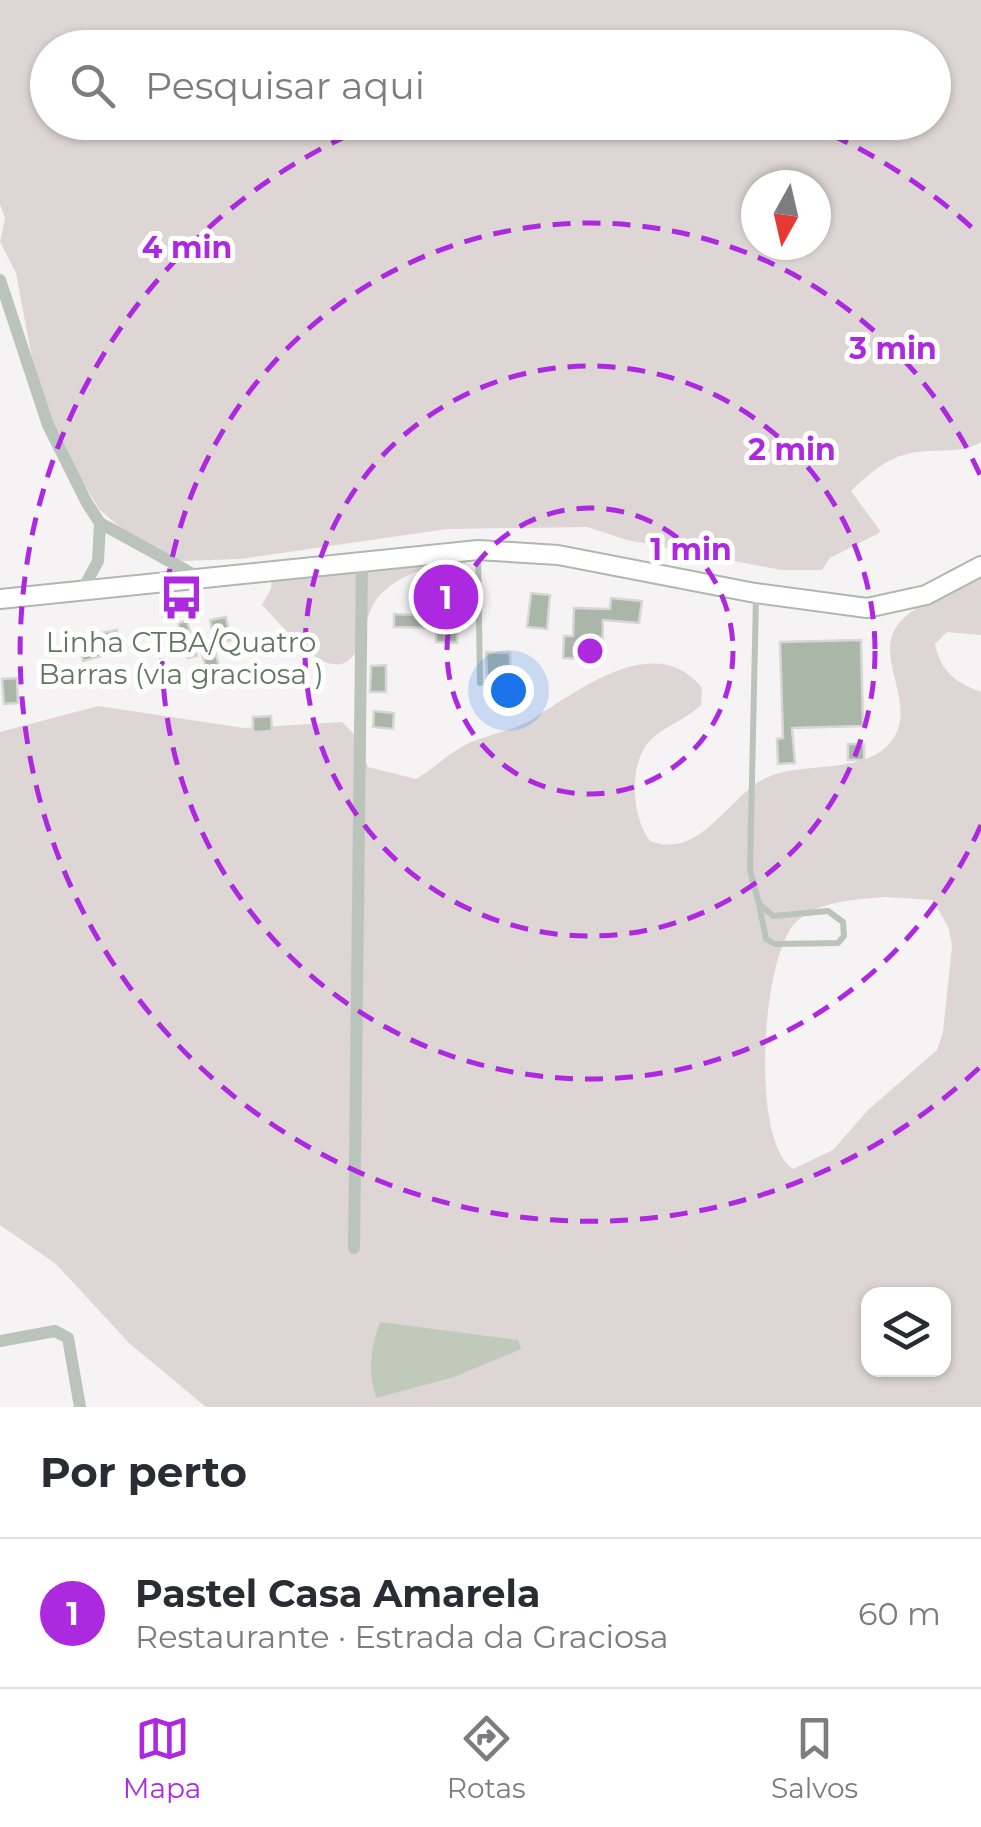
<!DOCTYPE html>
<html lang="pt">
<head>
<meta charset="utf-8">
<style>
  body { margin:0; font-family:Montserrat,sans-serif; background:#f2f2f3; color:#2b2b33 }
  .controls { position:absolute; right:30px; bottom:30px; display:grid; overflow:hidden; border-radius:20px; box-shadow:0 2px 8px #0004 }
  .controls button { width:90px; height:90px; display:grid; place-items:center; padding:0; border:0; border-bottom:2px solid #e1e1e2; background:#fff; color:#2b2b33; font:50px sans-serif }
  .compass { position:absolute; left:741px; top:170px; width:90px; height:90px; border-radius:50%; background:#fff; box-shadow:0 2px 8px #0004; rotate:188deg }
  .you { position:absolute; left:508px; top:690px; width:35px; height:35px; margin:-25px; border:8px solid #fff; border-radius:50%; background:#1a73e8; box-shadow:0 0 0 15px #1a73e833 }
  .badge { display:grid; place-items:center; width:65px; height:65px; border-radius:50%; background:#ad29e0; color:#fff; font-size:32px; font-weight:700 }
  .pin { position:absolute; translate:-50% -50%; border:5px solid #fff; box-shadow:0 2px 10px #0006 }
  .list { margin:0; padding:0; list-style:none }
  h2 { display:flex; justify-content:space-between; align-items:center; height:130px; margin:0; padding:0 40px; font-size:42px }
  h2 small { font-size:32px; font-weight:400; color:#7c7c81 }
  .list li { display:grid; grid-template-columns:65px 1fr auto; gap:30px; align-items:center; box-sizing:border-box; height:150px; padding:0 40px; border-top:2px solid #e1e1e2 }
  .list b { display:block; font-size:38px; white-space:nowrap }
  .list p { margin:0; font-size:32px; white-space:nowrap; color:#7c7c81 }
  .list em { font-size:32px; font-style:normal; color:#7c7c81 }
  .icon { flex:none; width:55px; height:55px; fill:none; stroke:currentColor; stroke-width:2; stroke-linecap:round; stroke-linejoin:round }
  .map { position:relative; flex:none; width:981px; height:1407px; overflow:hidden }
  .search { position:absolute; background:#fff; box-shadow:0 2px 8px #0004; left:30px; right:30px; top:30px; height:110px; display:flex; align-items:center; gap:25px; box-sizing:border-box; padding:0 35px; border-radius:55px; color:#7c7c81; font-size:38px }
  .sheet { height:280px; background:#fff }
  nav { display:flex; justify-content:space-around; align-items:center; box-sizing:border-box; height:140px; border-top:2px solid #e1e1e2; background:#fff; font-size:28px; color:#7c7c81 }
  nav a { display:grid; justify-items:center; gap:5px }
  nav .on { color:#ad29e0 }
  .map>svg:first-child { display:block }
  .green { fill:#ddd6d4; fill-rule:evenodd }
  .water { fill:#bfcabb }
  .building { fill:#aab6a8; stroke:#d8d6d7; stroke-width:2.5 }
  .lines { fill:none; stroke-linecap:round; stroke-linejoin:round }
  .secondary-casing { stroke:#aeb9ad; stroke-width:22 }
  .lane { stroke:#bbc4bb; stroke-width:6 }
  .street { stroke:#bbc4bb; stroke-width:12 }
  .secondary { stroke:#fff; stroke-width:18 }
  .ring { fill:none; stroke:#ad29e0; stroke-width:5; stroke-dasharray:18 12 }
  .labels { text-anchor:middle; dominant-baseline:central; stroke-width:10; stroke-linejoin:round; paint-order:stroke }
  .poi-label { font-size:28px; fill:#5f785e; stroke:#fff }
  .centre { fill:#ad29e0; stroke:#fff; stroke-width:5 }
  .ring-label { font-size:30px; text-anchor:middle; font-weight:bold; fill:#ad29e0; stroke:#fff; stroke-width:10; stroke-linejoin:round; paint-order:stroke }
</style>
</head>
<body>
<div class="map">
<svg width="981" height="1407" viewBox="0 0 981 1407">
  <rect width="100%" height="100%" fill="#f6f3f5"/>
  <path class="green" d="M0,0H981V442C957,455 937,448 911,453C888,457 867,475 851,491L881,532L830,558L822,570H781L627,540L587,527L447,529L240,559L181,561L138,543L99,509L66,453L37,385L16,273L0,242L5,218L0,204ZM48,48H934V122H48ZM756,185H816V245H756Z
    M459,556C433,566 402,573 382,593C368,606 367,626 360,643C338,701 284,626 262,605L271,589L272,576Z
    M981,574V635L947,632L935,644C941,672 955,682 981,692V1407H206L129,1343L56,1264L0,1225V732L98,706L244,728L342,722L353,733L368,767L416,779C432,770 444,757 460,748C481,735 509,733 531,720C577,692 655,629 702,688L701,705C687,719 669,724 654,737C627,759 631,816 650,841C700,860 726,799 764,779C800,760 860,776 889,744C923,706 868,655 901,621C921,600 956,590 981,574ZM886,897L933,900L949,929L952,946L943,1032L937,1050L868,1110L833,1150L793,1169C749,1140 762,952 797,921C819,901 858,899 886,897ZM868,1294H944V1370H868Z"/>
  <path class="water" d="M380,1322L518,1340L521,1349L454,1377L376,1398C368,1369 370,1350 380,1322Z"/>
  <path class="building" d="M437,585H456L457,643L436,642V628L394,627V614L437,616Z
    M531,593L550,595L547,629L527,627Z
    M611,598L642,601L639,623L603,620L602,660L563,658L564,636H573L574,608L610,609Z
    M226,617L231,640L215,644L210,620Z
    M187,621L197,656L188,658L178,623Z
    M117,630L121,651L83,661L79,637Z
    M861,640L863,726L792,728L795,763L778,764L777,739L783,738L780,642Z
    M215,651L224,684L211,687L202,654Z
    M486,652L510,653V677L487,676Z
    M386,665V692H370L371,666Z
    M17,678L18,703L4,704L2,679Z
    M374,711L394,713L393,729L373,727Z
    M271,716L272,731L253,732V717Z
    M848,744H864V760H848Z"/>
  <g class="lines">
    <defs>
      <path id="secondary" d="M0,599L478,550L558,555L755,593L867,608L926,595L981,566"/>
    </defs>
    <use href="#secondary" class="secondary-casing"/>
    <path class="lane" d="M478,551L480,683
      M756,598L750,870L759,904L773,916L828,911L843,922L844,936L838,943L775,944L766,939L759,904"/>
    <path class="street" d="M0,280L48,425L87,503L100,523L200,578
      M82,591L98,561L100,523
      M354,1248L362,563
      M0,1341L55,1331L68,1338L80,1407"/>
    <use href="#secondary" class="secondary"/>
  </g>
  <g class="ring">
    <circle cx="590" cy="651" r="143"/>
    <circle cx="590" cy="651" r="285"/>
    <path d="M981 825A428 428 0 1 1 981 477"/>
    <path d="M979 1068A570 570 0 1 1 376 123M804 123A570 570 0 0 1 979 234"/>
  </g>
  <defs>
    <symbol id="bus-bare" viewBox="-9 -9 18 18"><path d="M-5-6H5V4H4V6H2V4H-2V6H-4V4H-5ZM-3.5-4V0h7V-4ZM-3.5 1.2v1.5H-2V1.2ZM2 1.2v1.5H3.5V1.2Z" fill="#ad29e0" stroke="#fff" stroke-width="2.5" paint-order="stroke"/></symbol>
  </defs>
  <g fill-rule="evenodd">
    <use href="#bus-bare" x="150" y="566" width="63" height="63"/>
  </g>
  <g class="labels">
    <g class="poi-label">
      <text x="181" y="642">Linha CTBA/Quatro<tspan x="181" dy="32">Barras (via graciosa )</tspan></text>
    </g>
  </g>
  <circle cx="590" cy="651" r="15" class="centre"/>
  <g class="ring-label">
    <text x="187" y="258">4 min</text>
    <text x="893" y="359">3 min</text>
    <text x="792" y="460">2 min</text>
    <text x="691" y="560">1 min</text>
  </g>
</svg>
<div class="controls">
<button><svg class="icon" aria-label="layers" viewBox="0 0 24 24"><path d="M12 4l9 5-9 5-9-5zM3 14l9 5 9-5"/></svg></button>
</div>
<svg class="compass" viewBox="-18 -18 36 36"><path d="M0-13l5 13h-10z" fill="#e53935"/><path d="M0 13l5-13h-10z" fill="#7c7c81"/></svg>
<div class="you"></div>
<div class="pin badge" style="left:446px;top:597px">1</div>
<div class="search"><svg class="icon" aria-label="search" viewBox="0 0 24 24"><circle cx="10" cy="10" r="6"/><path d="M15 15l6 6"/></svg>Pesquisar aqui</div>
</div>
<section class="sheet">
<h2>Por perto<small></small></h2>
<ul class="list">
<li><span class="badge">1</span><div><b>Pastel Casa Amarela</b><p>Restaurante · Estrada da Graciosa</p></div><em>60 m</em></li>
</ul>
</section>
<nav>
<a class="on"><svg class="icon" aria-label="map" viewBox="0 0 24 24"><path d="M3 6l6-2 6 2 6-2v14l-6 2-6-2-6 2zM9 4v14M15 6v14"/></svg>Mapa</a>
<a><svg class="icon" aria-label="directions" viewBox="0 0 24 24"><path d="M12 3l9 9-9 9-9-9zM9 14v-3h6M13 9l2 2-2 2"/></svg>Rotas</a>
<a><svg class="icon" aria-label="saved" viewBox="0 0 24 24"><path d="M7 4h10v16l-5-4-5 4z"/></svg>Salvos</a>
</nav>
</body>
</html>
